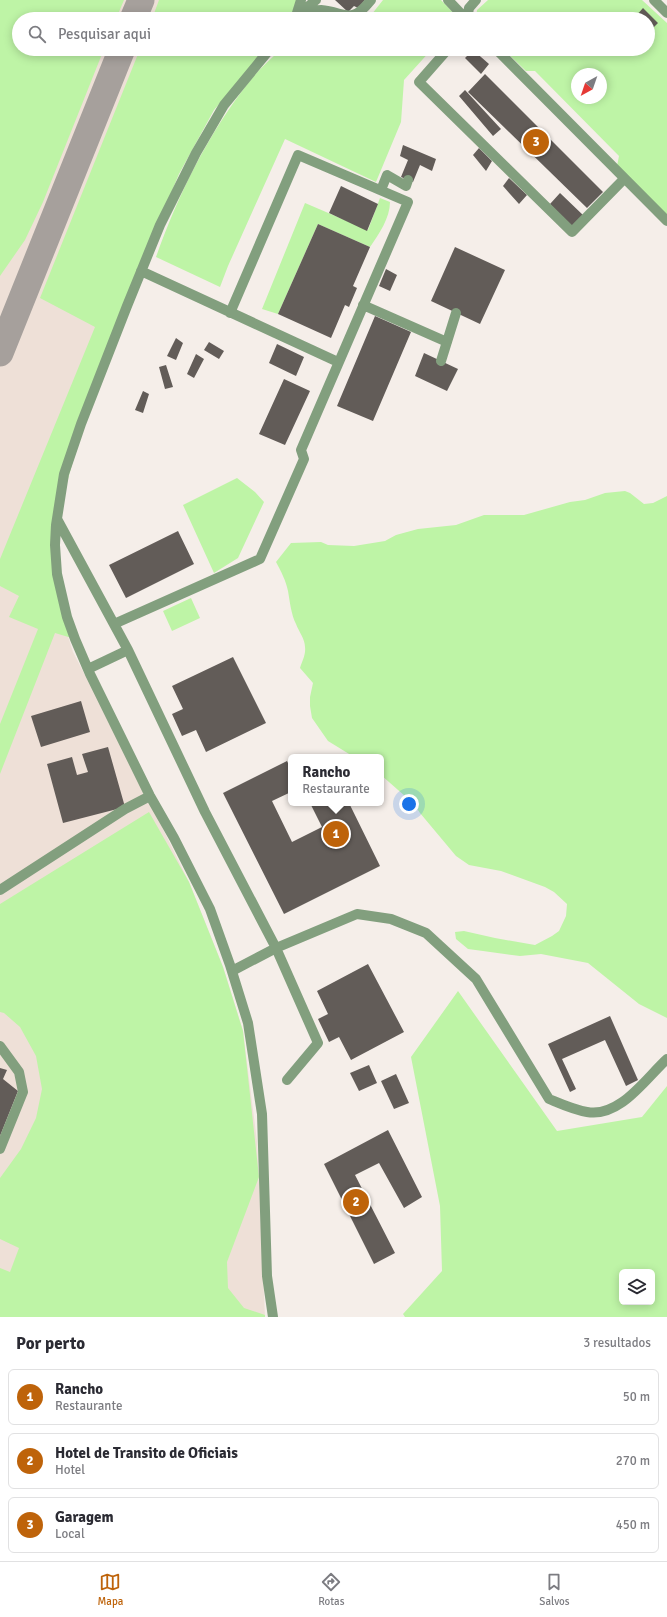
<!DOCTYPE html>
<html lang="pt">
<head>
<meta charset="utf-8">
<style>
  body { margin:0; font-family:Signika,sans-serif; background:#f2f2f3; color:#2b2b33 }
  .controls { position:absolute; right:12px; bottom:12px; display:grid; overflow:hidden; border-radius:6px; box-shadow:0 2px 10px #0003 }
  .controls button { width:36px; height:36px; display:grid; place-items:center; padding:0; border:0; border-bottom:1px solid #e1e1e2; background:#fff; color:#2b2b33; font:20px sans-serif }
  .compass { position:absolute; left:571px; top:68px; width:36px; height:36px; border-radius:50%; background:#fff; box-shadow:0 2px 10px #0003; rotate:220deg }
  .you { position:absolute; left:409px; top:804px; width:14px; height:14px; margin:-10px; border:3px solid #fff; border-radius:50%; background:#1a73e8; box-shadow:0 0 0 6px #1a73e833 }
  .badge { display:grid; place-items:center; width:26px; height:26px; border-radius:50%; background:#be630a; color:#fff; font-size:13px; font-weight:700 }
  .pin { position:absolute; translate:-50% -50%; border:2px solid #fff; box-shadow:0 1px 4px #0006 }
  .popup { position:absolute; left:288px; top:754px; width:96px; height:52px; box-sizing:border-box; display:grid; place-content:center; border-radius:6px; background:#fff; filter:drop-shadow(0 1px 3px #0005); font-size:13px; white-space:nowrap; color:#7c7c81 }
  .popup b { font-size:15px; color:#2b2b33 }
  .popup::after { content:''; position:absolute; left:50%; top:100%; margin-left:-8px; border:8px solid transparent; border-top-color:#fff }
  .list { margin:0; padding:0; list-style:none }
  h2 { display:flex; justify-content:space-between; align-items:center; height:52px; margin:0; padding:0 16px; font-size:17px }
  h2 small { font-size:13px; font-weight:400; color:#7c7c81 }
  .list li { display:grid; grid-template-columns:26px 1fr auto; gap:12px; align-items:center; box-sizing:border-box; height:56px; margin:0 8px 8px; padding:0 8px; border:1px solid #e1e1e2; border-radius:6px }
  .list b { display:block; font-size:15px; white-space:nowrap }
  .list p { margin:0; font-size:13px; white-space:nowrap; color:#7c7c81 }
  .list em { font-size:13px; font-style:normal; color:#7c7c81 }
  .icon { flex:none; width:22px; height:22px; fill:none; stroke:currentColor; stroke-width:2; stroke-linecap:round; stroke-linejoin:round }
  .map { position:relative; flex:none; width:667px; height:1317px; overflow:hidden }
  .search { position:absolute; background:#fff; box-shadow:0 2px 10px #0003; left:12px; right:12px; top:12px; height:44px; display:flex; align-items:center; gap:10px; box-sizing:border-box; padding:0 14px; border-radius:22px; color:#7c7c81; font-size:15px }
  .sheet { height:244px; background:#fff }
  nav { display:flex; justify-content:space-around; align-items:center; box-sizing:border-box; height:56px; border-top:1px solid #e1e1e2; background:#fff; font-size:11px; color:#7c7c81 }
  nav a { display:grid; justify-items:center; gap:2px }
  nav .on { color:#be630a }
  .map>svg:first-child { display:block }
  .built { fill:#eee0d7 }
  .green { fill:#bef4a6; fill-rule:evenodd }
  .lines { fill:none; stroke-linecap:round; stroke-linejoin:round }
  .taxiway { stroke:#a6a09c; stroke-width:27 }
  .building { fill:#625c58 }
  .minor { stroke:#829f7e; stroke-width:10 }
</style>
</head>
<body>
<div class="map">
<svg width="667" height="1317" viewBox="0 0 667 1317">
  <rect width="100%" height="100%" fill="#f5eee9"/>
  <path class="built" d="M0,0H245L236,19H19V49H223L55,493L52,586L73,652L135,772L189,882L223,967L243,1031L257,1141L265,1317H0Z"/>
  <path class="green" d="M0,0H124L116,19H19V49H104L43,202L25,240L0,276Z
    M159,0H301L290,19H152Z
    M383,0H441L459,19H368Z
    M488,0H642L667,23V215L617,166L619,156L535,71H526L503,49H648V19H476L477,10ZM577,74H601V98H577Z
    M140,49H266L214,110L179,174L138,272L87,410L57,519V574L75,639L55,633L0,774V724L38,629L9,617L19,596L0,586V559L95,327L40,298Z
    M281,49H432L404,80L401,122L376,182L285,139L228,266L220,287L156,257C178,195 208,134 249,82C258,70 270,60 281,49Z
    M380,198L390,202C390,218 379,234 370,247L318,224L278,314L262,309L305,203L368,230Z
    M237,478L255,492L264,502L238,558L214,573L183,505Z
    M625,491L630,493L644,504L653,503L667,496V1018L639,1004L588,963L541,954L520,956L483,951L468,949L456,939L455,932L464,931L495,938L535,945L552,936L559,931L566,916L567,904L554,892L545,887L501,871L469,865L456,856L420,813L414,804L381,775V757H354L328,741L312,718L310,706V697L313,683L300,668C302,661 306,655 305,647C305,639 299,632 296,624C291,614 290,602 288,591C286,581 281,571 276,562L291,543L321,542L328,545L354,546L385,541L396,535L418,529L456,525L484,515H524L570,502L585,500L605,493Z
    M191,598L200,618L172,631L163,611Z
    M149,812L189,882L223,967L243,1031L259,1177L227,1262L228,1288L244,1308L265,1315V1317H0V1268L10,1272L19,1248L0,1239V1178L21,1149L36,1118L42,1089L36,1056L20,1027L4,1013L0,1012V904Z
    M458,991L557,1131L642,1117L667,1086V1317H405L403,1314L442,1271L440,1206L411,1057ZM622,1272H652V1302H622Z"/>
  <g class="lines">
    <path class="taxiway" d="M133,19L141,0
      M0,353L122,49"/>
  </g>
  <path class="building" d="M335,0H365L358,8L354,6L348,12Z
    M643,8L658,23L650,31L648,28V19H639L636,16Z
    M473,50L489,64L481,74L465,58Z
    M485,74L603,192L587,208L468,92Z
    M465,90L501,129L493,136L459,96Z
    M403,145L436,159L432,171L420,165L413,182L401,177L408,160L400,156Z
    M479,148L492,161L486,171L473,155Z
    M509,178L527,195L519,204L503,186Z
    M341,186L378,204L367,231L329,213Z
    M560,193L584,216L572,228L550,204Z
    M318,224L370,247L353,286L357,288L349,307L345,305L331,338L278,314Z
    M455,247L505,270L480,324L431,301Z
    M386,269L397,275L390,291L379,286Z
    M375,316L411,332L373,421L337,406Z
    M176,338L183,343L176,360L167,356Z
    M209,342L224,351L219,359L204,350Z
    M277,344L304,357L296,376L269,363Z
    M424,353L458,369L447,391L415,376Z
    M196,354L204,359L194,378L187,374Z
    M166,365L173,387L165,389L159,367Z
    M284,379L310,391L285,445L259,434Z
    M143,391L149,394L143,413L135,410Z
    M178,531L194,564L126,598L109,565Z
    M233,657L266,723L206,752L196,730L182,736L172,714L183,709L172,686Z
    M81,701L90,732L41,747L31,716Z
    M108,747L125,807L63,823L47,764L72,757L77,775L88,772L82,754Z
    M287,761L291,769V792L272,801L292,842L322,827L310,803H349L380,866L284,914L223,793Z
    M368,964L404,1032L351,1060L339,1037L329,1042L318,1019L328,1014L317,991Z
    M610,1016L638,1080L626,1086L605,1040L562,1059L576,1089L570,1092L548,1044Z
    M369,1065L377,1083L359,1091L350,1073Z
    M0,1068L7,1070L3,1079L18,1091L0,1136Z
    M396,1074L409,1103L394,1109L381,1081Z
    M388,1130L422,1197L404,1208L379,1163L355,1175L395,1253L374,1264L324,1164Z"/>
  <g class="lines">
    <path class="minor" d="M448,0L466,19
      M654,0L667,13
      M299,14L316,0
      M296,16C304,14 313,10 321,10C346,12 350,26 371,0
      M296,16L301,0
      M467,19L469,8L476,0
      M270,49L224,105L196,153L160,225L127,306L81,424L64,474L56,525L55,545L57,574L67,617L75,639L90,674L150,796L174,838L210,909L230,965L248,1023L262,1114L267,1276L273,1317
      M448,49L419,82L572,232L624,179
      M496,49L667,221
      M381,190L387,175L406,186L408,180
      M141,271L338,362
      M363,305L447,342
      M441,361L456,313
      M57,519L128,650L88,669
      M114,624L260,559L304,459L301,450L408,202L298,155L230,313
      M128,650L205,812L276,948L318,1043L287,1080
      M0,890L125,809L150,796
      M232,971L276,948L357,914L391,919L426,933L476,979L549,1099C561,1104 574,1110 587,1112C620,1118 646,1078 667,1059
      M0,1046L19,1072L23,1092L0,1149"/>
  </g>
</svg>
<div class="controls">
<button><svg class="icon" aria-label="layers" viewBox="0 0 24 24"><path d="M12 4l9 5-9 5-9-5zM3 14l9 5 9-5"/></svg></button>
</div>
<svg class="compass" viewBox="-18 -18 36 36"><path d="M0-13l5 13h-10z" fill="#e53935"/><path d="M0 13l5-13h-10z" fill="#7c7c81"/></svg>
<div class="you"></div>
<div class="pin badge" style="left:336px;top:834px">1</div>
<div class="popup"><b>Rancho</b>Restaurante</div>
<div class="pin badge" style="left:356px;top:1202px">2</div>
<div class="pin badge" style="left:536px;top:142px">3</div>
<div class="search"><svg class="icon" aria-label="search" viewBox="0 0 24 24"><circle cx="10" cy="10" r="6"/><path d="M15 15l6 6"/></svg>Pesquisar aqui</div>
</div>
<section class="sheet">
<h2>Por perto<small>3 resultados</small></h2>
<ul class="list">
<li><span class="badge">1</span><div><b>Rancho</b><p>Restaurante</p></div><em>50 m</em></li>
<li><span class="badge">2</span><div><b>Hotel de Transito de Oficiais</b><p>Hotel</p></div><em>270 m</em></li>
<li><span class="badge">3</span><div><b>Garagem</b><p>Local</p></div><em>450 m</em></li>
</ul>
</section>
<nav>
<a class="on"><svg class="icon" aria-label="map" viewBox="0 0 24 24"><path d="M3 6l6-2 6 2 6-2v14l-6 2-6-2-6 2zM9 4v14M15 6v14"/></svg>Mapa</a>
<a><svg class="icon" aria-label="directions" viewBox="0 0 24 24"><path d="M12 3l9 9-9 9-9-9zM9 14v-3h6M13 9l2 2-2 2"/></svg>Rotas</a>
<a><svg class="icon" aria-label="saved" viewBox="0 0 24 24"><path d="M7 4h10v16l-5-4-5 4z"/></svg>Salvos</a>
</nav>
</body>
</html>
